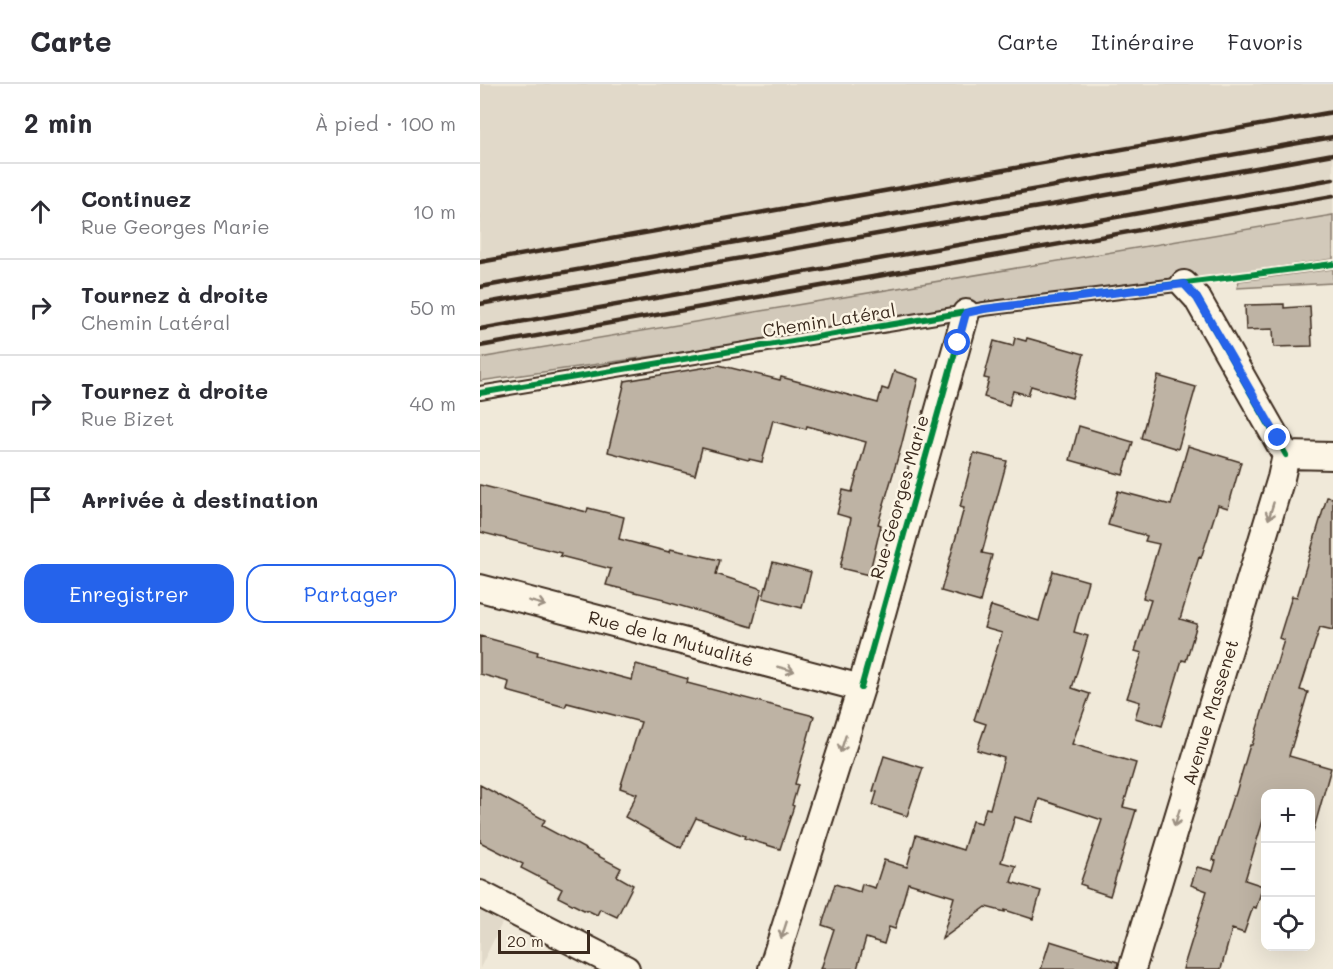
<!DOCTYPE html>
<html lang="fr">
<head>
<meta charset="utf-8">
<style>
  body { margin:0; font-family:Mali,sans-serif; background:#f2f2f3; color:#2b2b33 }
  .controls { position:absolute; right:18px; bottom:18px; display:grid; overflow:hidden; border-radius:12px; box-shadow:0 6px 24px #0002 }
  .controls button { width:54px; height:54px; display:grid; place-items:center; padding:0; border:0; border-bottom:2px solid #e1e1e2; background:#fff; color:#2b2b33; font:30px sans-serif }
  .scale { position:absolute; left:18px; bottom:15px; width:92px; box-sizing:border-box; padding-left:6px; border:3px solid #3b2a1e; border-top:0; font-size:16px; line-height:21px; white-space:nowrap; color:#3b2a1e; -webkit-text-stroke:4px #fcf5e5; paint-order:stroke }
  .stop { position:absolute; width:18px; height:18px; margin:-14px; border:4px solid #2563eb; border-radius:50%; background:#fff }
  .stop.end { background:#2563eb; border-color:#fff; box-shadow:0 2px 6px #0008 }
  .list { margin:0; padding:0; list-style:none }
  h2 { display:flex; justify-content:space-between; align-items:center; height:78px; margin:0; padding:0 24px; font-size:26px }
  h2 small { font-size:20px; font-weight:400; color:#7c7c81 }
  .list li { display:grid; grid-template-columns:39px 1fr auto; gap:18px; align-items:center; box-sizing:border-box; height:96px; padding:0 24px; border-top:2px solid #e1e1e2 }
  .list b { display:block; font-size:22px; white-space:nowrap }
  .list p { margin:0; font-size:20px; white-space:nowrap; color:#7c7c81 }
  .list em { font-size:20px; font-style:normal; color:#7c7c81 }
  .actions { display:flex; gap:12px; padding:18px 24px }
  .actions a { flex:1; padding:14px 0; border:2px solid #2563eb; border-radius:18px; text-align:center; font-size:21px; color:#2563eb }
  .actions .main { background:#2563eb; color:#fff }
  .icon { flex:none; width:33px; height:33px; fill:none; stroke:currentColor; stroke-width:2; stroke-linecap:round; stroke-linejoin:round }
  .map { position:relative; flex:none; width:853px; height:885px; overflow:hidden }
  header { display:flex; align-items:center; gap:36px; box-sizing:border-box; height:84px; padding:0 30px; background:#fff; border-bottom:2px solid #e1e1e2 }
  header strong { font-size:28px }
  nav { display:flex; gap:33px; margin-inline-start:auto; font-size:21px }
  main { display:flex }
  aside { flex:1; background:#fff }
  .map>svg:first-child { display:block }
  .built { fill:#e1d9c9 }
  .green { fill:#d2c9ba; stroke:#867a6c; stroke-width:1.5 }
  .building { fill:#beb3a4; stroke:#3b2a1e; stroke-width:1.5 }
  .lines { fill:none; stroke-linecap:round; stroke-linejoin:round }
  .service-casing { stroke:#3b2a1e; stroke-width:16 }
  .minor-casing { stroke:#3b2a1e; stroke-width:30 }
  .service { stroke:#fcf5e5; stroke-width:12 }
  .minor { stroke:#fcf5e5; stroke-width:26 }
  .rail { stroke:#3b2a1e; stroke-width:4.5 }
  .cycleway-casing { stroke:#fcf5e5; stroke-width:10 }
  .cycleway { stroke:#00873e; stroke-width:6 }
  .oneway { stroke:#9c9082 }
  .route { stroke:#2563eb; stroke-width:8 }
  .labels { text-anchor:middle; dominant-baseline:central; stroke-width:5; stroke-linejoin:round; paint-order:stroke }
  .street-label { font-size:18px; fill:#3b2a1e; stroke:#fcf5e5 }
</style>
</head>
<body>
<header>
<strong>Carte</strong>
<nav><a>Carte</a><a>Itinéraire</a><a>Favoris</a></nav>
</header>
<main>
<aside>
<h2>2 min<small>À pied · 100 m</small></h2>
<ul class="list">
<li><svg class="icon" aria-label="ahead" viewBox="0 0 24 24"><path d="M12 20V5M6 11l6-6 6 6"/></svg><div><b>Continuez</b><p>Rue Georges Marie</p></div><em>10 m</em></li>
<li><svg class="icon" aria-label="right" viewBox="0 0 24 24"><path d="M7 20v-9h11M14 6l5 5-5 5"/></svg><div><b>Tournez à droite</b><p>Chemin Latéral</p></div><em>50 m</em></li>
<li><svg class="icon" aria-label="right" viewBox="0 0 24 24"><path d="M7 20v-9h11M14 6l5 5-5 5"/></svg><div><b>Tournez à droite</b><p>Rue Bizet</p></div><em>40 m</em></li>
<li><svg class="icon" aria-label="arrive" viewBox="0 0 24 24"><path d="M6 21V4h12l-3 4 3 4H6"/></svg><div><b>Arrivée à destination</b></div></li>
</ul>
<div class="actions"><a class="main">Enregistrer</a><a>Partager</a></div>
</aside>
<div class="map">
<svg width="853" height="885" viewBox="0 0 853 885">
  <rect width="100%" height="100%" fill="#f0e9d9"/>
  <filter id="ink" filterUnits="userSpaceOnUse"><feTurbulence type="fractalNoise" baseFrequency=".0167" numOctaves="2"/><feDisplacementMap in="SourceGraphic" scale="12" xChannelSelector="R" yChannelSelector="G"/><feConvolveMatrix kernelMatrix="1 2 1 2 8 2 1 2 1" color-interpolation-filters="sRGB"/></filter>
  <g filter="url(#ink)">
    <path class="built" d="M0,0H853V149L0,294Z
      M0,827L22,839L0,884Z"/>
    <path class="green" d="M853,131V175L0,297V274Z
      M853,185V199L757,204L759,197Z"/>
    <path class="building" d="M804,220V224L830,222L832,262L794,263L793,245L766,246L765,221Z
      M535,254L546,257L547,254L604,270L592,314L551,302L548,311L533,307L529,321L504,313L509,295L504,294L514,257L533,262Z
      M239,281L300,296L301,293L398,319L402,304L408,306L414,287L438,295L421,363L398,440L401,441L389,491L360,484L371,434L357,430L363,406L372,408L386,358L327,342L326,345L293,336L282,378L269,375L268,376L222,364L215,391L128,368L145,297Z
      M678,292L716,303L698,365L661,354Z
      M599,342L653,358L643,391L590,376Z
      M708,362L761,378L748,424L738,421L721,474L719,473L700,535L717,540L706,577L702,576L682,642L655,634L660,618L647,614L662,569L655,567L671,516L663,514L679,460L665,457L667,452L628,441L638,407L691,421Z
      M494,369L527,377L502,469L512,471L500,518L461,507L484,424L480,423Z
      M0,401L107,428L108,424L144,433L139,455L189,468L190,465L240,476L236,490L282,505L272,543L184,517V515L126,501L131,485L80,472L81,469L0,448Z
      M847,413L853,414V546L840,543L820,606L828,608L809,672L851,684L833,748L831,747V710H786V734L784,733L765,796L783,802L776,824L773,823L764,849L752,845L741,885H703L727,807L711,801L717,783L733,787L736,777L733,776L753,712H755L770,661H772L804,556L799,554L812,512L817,513Z
      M293,478L331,488L322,524L283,514Z
      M573,487L608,497L594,548L608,552L592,604L610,610L592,660L656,679L643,723L656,726L630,812L606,804V802L600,800L622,736L559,715L552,738L535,733L521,778L536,782L531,798L561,807L553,835L525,826V828L506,823L462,855L474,813L428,799L415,845L409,843L404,860L386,854L377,885H341L354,845L342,841L355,800L380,808L382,800L395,804L404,776L427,783L436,751L483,766L492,737L501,739L506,724L510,725L524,674L497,666L506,640L494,636L522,549L504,544L511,522L559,537Z
      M0,552L58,568L57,571L152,596L156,580L208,595L207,599L334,632L315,700L318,701L312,721L314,722L300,765L264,754L265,752L216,734L201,764L145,733L157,710L140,704L161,638L87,619L85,623L27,607L29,598L0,590Z
      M404,672L443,684L427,732L393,721L397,708L393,707Z
      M0,701L65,736L62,742L141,784L137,792L153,801L137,833L120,825L117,831L107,826L106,827L78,813L82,805L41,784L43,780L0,758Z
      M570,857L638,878L637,885H561Z"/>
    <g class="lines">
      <defs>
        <path id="service" d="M0,309L504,225L704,200"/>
        <path id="minor" d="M704,200L717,214L806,371
          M806,371L853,372
          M0,504L381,604
          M0,810L146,885
          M292,885L381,604L486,229
          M652,885L801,394L806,371"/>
      </defs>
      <use href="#service" class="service-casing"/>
      <use href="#minor" class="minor-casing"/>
      <use href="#service" class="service"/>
      <use href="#minor" class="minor"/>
      <path class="rail" d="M0,178L853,28
        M0,203L853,53
        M0,220L443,142L577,120L853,70
        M0,245L853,95
        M0,262L853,112"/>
      <defs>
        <path id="cycleway" d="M704,200L717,214L806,371
          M0,309L504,225L853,180
          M381,604L486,229"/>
      </defs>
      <use href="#cycleway" class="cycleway-casing"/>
      <use href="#cycleway" class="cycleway"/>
    </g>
    <defs><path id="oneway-shaft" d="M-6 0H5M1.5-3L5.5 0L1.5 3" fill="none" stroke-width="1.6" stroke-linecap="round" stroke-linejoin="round" transform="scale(1.5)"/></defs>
    <g class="oneway">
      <use href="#oneway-shaft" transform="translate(791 427) rotate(107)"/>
      <use href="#oneway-shaft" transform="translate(57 519) rotate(15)"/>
      <use href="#oneway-shaft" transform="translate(306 585) rotate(15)"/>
      <use href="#oneway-shaft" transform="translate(363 660) rotate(108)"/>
      <use href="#oneway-shaft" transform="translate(697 734) rotate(107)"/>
      <use href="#oneway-shaft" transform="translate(304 846) rotate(108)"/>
    </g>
  </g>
  <g class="lines" filter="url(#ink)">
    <path class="route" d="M478,259L486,229L504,225L704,200L717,214L798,354"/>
  </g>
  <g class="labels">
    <g class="street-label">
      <text transform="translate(349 236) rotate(-9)">Chemin Latéral</text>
      <text transform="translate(419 413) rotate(-74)">Rue Georges Marie</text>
      <text transform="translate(191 554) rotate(15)">Rue de la Mutualité</text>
      <text transform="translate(730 628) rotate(-73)">Avenue Massenet</text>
    </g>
  </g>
</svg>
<div class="controls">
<button>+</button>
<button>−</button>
<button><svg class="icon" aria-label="locate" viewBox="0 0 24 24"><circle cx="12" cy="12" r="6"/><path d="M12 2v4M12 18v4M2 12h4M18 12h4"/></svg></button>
</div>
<div class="scale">20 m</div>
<div class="stop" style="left:478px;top:259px"></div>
<div class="stop end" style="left:798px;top:354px"></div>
</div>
</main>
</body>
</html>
